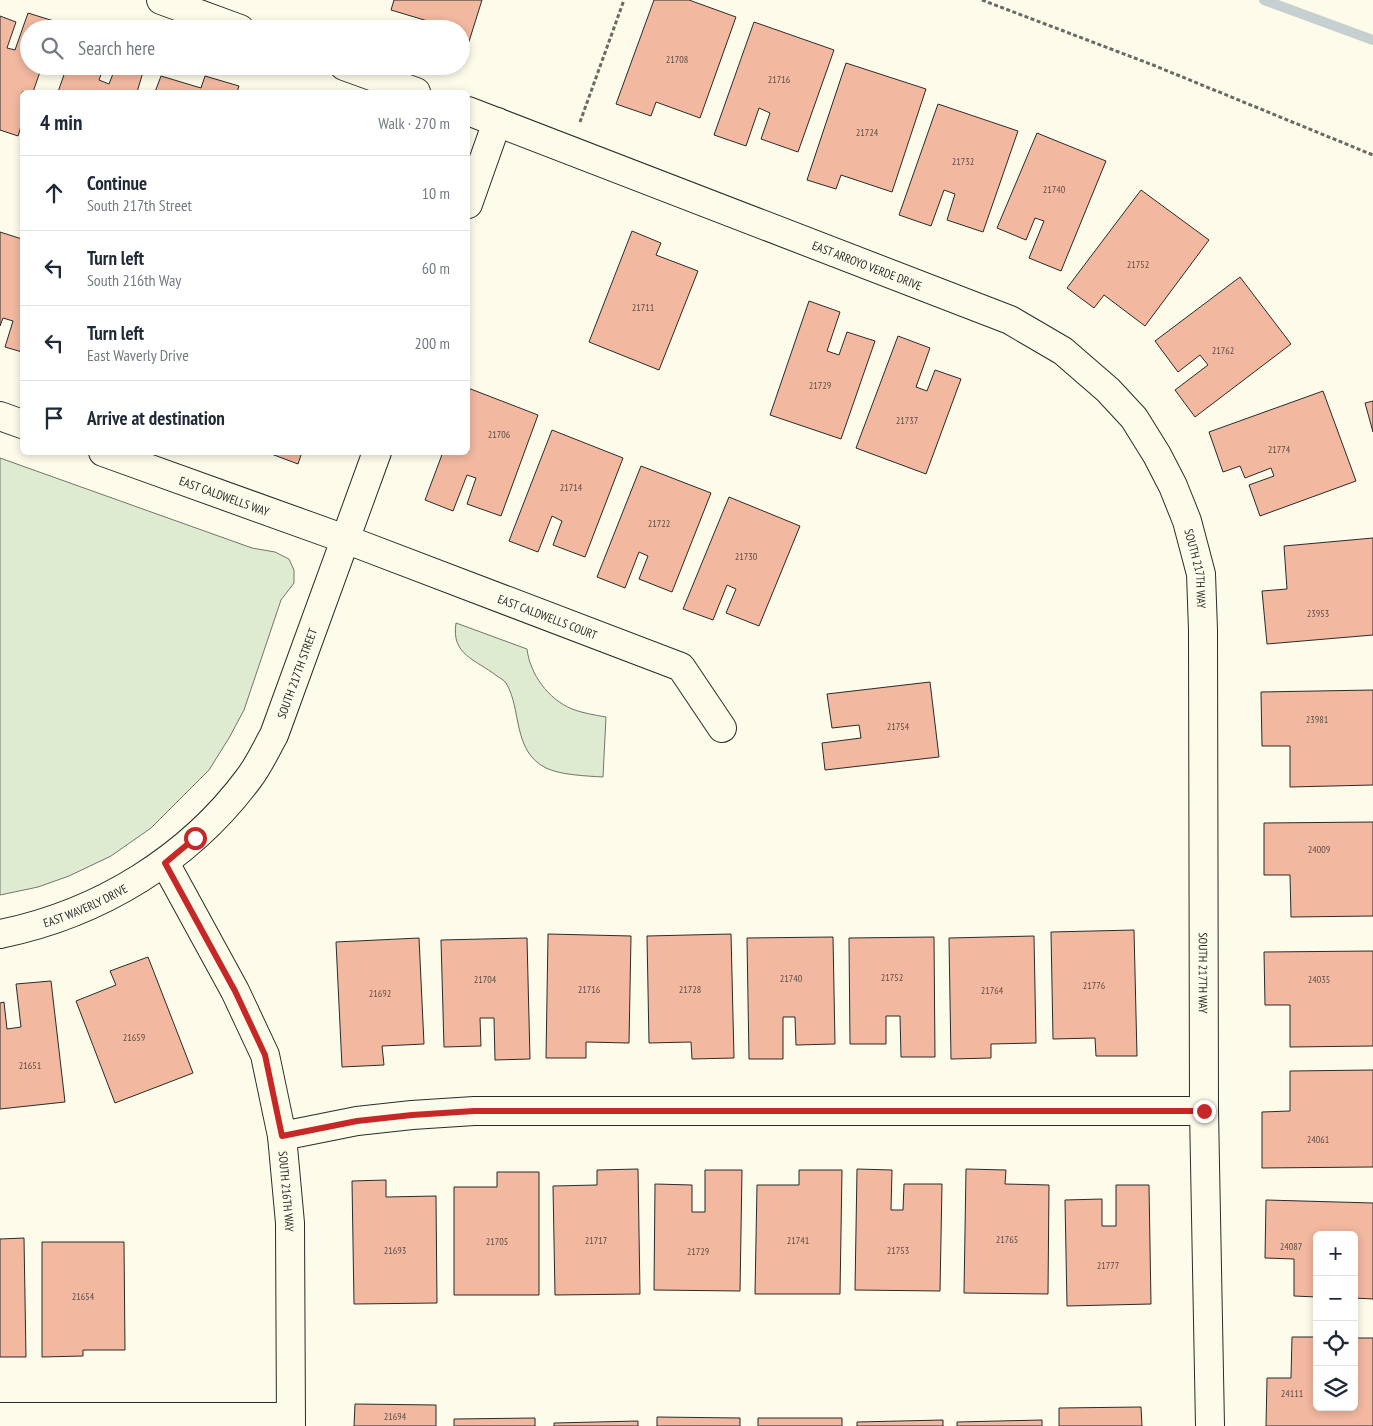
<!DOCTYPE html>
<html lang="en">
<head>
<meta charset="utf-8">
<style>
  body { margin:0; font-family:"PT Sans Narrow",sans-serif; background:#f6f6f7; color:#1f2937 }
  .controls { position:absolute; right:15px; bottom:15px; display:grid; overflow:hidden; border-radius:8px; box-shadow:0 2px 8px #0003 }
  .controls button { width:45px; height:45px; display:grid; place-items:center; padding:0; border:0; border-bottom:1px solid #e0e1e3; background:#fff; color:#1f2937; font:25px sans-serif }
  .stop { position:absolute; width:15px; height:15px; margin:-11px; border:4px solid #c62828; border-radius:50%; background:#fff }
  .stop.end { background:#c62828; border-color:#fff; box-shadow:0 1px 5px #0008 }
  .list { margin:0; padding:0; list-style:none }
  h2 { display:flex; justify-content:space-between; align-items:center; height:65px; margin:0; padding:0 20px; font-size:21px }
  h2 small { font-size:16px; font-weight:400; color:#747a83 }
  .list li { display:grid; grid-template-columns:32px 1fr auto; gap:15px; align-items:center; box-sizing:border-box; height:75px; padding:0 20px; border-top:1px solid #e0e1e3 }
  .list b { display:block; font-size:19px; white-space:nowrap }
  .list p { margin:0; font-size:16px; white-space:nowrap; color:#747a83 }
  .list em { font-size:16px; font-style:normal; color:#747a83 }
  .icon { flex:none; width:28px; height:28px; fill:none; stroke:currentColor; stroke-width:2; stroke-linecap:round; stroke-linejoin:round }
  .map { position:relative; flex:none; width:1373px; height:1426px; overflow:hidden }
  .search { position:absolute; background:#fff; box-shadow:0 2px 8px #0003; left:20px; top:20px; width:450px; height:55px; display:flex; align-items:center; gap:12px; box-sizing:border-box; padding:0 18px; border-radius:28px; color:#747a83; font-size:19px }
  .panel { position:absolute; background:#fff; box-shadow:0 2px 8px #0003; left:20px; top:90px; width:450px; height:365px; border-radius:8px }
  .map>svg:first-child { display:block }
  .green { fill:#deebd1; stroke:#74746e }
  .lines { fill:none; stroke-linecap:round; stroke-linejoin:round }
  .stream { stroke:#c7d0d0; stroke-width:10 }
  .building { fill:#f2b8a0; stroke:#2b2b2b }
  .street-casing { stroke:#2b2b2b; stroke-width:30 }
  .path { stroke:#6a6964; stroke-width:3; stroke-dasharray:4 2.5; stroke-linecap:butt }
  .street { stroke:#fdfbea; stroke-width:28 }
  .route { stroke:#c62828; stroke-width:6 }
  .labels { text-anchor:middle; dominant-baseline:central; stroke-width:4; stroke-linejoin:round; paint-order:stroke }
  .number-label { font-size:10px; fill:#5d4e48 }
  .street-label { font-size:12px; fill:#2b2b2b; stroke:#fdfbea }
</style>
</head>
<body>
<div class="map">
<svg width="1373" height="1426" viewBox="0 0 1373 1426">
  <rect width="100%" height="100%" fill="#fdfbea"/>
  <path class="green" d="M0,458L252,548L275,552L289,559L294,570V583L281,600L244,710L229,738L209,770L151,828L111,856L69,876L38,887L0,895Z
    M456,623L527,649C530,674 548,699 572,709C582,713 595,715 606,717L603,777C587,776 560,775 546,768C512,751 522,709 506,683C504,680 500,678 497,676C475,659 451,655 456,623Z"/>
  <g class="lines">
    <path class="stream" d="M1264,0L1373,40"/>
  </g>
  <path class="building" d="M394,0H482L466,51L461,49V29H429L431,22L391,10Z
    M654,0H689L736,17L700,118L656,102L651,116L616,104Z
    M28,13L57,22L55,29H29V66H42L33,92H22V123L18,136L0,130V16L16,22L7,48L15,50Z
    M754,22L834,50L798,152L761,139L770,113L759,108L746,146L714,135Z
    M846,63L926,89L892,192L841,175L836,189L807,180Z
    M67,66H104L99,80L109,84L116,66H125L143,72L137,92H58Z
    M161,76L201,88L205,76L239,86L237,92H155Z
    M938,104L1018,131L983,232L947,220L955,194L944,190L931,226L899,215Z
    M1037,133L1106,161L1061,271L1029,258L1044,221L1035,218L1026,240L997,228Z
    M1141,190L1209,240L1145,326L1104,295L1094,308L1067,288Z
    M632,231L661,243L656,255L698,271L659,370L589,342Z
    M0,232L22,239V352L5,347L13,321L3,318L0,326Z
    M1240,277L1291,344L1195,417L1175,390L1208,365L1200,355L1178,372L1155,341Z
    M809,301L840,312L827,351L839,355L847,332L875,341L841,439L770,415Z
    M898,336L930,348L916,387L927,391L935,370L961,379L926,474L856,448Z
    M468,388L538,415L501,516L467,504L476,478L467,475L453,511L425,500L443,452H468Z
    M1323,391L1356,481L1260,516L1249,485L1274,476L1271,468L1245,478L1240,466L1223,472L1209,432Z
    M1373,401V432L1365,403Z
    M552,430L623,458L585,557L553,545L562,521L552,516L538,552L509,541Z
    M266,452H302L298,464Z
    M641,466L711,493L672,592L639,579L648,556L639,552L625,588L597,577Z
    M729,497L800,526L759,626L726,613L736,589L727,585L713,620L683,609Z
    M1373,538V635L1267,644L1262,591L1287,589L1284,546Z
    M930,682L939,757L825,770L822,743L861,738L859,725L832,728L827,694Z
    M1373,690V785L1290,787V746H1262L1261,692Z
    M1373,822V916L1291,917L1290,875H1264V823Z
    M1134,930L1137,1056H1096L1095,1038L1053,1039L1051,932Z
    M548,934L631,936L629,1043L586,1042V1058H546Z
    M731,934L734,1058L692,1059L691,1042L649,1043L647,936Z
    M1034,936L1036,1043L991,1044V1058L951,1059L949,938Z
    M833,937L835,1044L796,1045L795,1017H783V1059H749L747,938Z
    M934,937L935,1057H901L900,1016H886V1044H850L849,938Z
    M419,938L424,1044L382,1046L384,1065L342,1067L336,942Z
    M527,938L530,1059L495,1060L494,1018H480L481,1046L444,1047L441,940Z
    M1373,951V1046L1290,1047V1005H1265L1264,952Z
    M148,957L193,1073L115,1103L76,1001L116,985L110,971Z
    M51,981L65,1102L0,1109V1003L4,1002L7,1029L21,1027L16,984Z
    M1373,1070V1167L1262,1168V1112L1290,1111V1071Z
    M638,1169L640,1294L555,1295L553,1186L597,1185V1170Z
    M857,1169L892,1170L891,1210H903L904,1184H942L940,1291L855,1290Z
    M966,1169L1006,1170L1005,1184L1049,1185L1048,1294L964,1293Z
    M705,1170H742L740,1291L654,1290L655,1184L692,1185V1212H705Z
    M799,1170H842L840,1294H755L757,1185H799Z
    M497,1172H539V1295H454V1187H497Z
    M386,1180V1197L436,1196L437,1303L354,1304L352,1181Z
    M1116,1185H1149L1151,1304L1067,1306L1065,1200L1102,1199V1226H1116Z
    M1266,1200L1373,1203V1299L1354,1298V1235H1317V1297L1294,1296V1259L1265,1258Z
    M24,1238L26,1357H0V1239Z
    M42,1242H124L125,1350H83V1356L42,1357Z
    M1292,1337H1317V1407H1354V1338H1373V1426H1266L1267,1378H1291Z
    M355,1404L436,1405V1426H354Z
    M1141,1407L1142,1426H1059V1408Z
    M657,1417L740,1418V1426H657Z
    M535,1418V1426H454V1419Z
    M758,1418H842V1426H758Z
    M943,1420V1426H857V1422Z
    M1042,1420V1426H957V1422Z
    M638,1421V1426H554V1423Z"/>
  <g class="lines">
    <defs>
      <g id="street">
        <path d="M161,0L240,29"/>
        <path d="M344,66L416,92"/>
        <path id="s1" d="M468,111L1010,320L1063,351L1108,390L1134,418L1157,455L1173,486L1187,521L1201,574L1203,630L1204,1111L1210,1426"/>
        <path d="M468,204L497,122"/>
        <path d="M0,416L22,424"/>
        <path id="s2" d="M103,452L345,539L681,667L722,728"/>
        <path id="s3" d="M165,863L235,991L265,1055L282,1136L290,1223L291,1426"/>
        <path id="s4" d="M0,934C99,914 189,859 249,778C259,765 266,749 274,735L377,452"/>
        <path d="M282,1136L357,1121L412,1115L474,1111H1204"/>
        <path d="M0,1417H290"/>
      </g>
    </defs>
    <use href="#street" class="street-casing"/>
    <path class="path" d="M982,0L1153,65L1373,155
      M580,122L624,0"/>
    <use href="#street" class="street"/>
  </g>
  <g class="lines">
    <path class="route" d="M195,838L165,863L235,991L265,1055L282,1136L357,1121L412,1115L474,1111H1204"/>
  </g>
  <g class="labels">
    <g class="number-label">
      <text x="677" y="59">21708</text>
      <text x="779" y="79">21716</text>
      <text x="867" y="132">21724</text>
      <text x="963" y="161">21732</text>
      <text x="1054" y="189">21740</text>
      <text x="1138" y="264">21752</text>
      <text x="643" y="307">21711</text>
      <text x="1223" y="350">21762</text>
      <text x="820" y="385">21729</text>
      <text x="907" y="420">21737</text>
      <text x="499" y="434">21706</text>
      <text x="1279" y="449">21774</text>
      <text x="571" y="487">21714</text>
      <text x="659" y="523">21722</text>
      <text x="746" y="556">21730</text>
      <text x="1318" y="613">23953</text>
      <text x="1317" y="719">23981</text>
      <text x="898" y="726">21754</text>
      <text x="1319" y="849">24009</text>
      <text x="892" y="977">21752</text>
      <text x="791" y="978">21740</text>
      <text x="485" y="979">21704</text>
      <text x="1319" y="979">24035</text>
      <text x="1094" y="985">21776</text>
      <text x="589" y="989">21716</text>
      <text x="690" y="989">21728</text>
      <text x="992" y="990">21764</text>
      <text x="380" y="993">21692</text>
      <text x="134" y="1037">21659</text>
      <text x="30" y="1065">21651</text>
      <text x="1318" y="1139">24061</text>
      <text x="1007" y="1239">21765</text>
      <text x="596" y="1240">21717</text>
      <text x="798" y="1240">21741</text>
      <text x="497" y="1241">21705</text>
      <text x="1291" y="1246">24087</text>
      <text x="395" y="1250">21693</text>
      <text x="898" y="1250">21753</text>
      <text x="698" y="1251">21729</text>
      <text x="1108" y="1265">21777</text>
      <text x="83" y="1296">21654</text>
      <text x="1292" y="1393">24111</text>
      <text x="395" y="1416">21694</text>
    </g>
    <g class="street-label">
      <text stroke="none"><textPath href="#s1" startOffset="428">EAST ARROYO VERDE DRIVE</textPath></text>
      <text stroke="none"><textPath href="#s2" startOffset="129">EAST CALDWELLS WAY</textPath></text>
      <text stroke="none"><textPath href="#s1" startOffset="905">SOUTH 217TH WAY</textPath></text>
      <text stroke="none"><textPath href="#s2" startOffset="474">EAST CALDWELLS COURT</textPath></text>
      <text stroke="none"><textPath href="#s4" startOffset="416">SOUTH 217TH STREET</textPath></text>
      <text stroke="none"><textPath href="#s4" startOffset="90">EAST WAVERLY DRIVE</textPath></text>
      <text stroke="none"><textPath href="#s1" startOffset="1310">SOUTH 217TH WAY</textPath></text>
      <text stroke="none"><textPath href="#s3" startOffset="355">SOUTH 216TH WAY</textPath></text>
    </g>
  </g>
</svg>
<div class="controls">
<button>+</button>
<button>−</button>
<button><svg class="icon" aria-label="locate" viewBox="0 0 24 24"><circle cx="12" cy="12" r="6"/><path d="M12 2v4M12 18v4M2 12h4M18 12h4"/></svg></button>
<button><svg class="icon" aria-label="layers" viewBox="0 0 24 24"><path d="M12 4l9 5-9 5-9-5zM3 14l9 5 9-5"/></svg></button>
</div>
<div class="stop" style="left:195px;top:838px"></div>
<div class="stop end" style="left:1204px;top:1111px"></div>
<div class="search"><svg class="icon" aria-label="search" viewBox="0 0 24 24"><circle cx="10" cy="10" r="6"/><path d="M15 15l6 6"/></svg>Search here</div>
<section class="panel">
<h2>4 min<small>Walk · 270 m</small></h2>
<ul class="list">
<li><svg class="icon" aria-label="ahead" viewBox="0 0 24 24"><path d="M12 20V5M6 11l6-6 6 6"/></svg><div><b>Continue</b><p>South 217th Street</p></div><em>10 m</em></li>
<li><svg class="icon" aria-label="left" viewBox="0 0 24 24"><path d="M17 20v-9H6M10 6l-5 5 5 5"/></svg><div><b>Turn left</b><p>South 216th Way</p></div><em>60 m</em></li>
<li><svg class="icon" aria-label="left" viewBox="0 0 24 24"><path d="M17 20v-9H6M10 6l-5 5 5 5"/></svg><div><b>Turn left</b><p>East Waverly Drive</p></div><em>200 m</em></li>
<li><svg class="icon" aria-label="arrive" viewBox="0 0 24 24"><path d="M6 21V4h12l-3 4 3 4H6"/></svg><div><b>Arrive at destination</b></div></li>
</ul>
</section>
</div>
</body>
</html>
